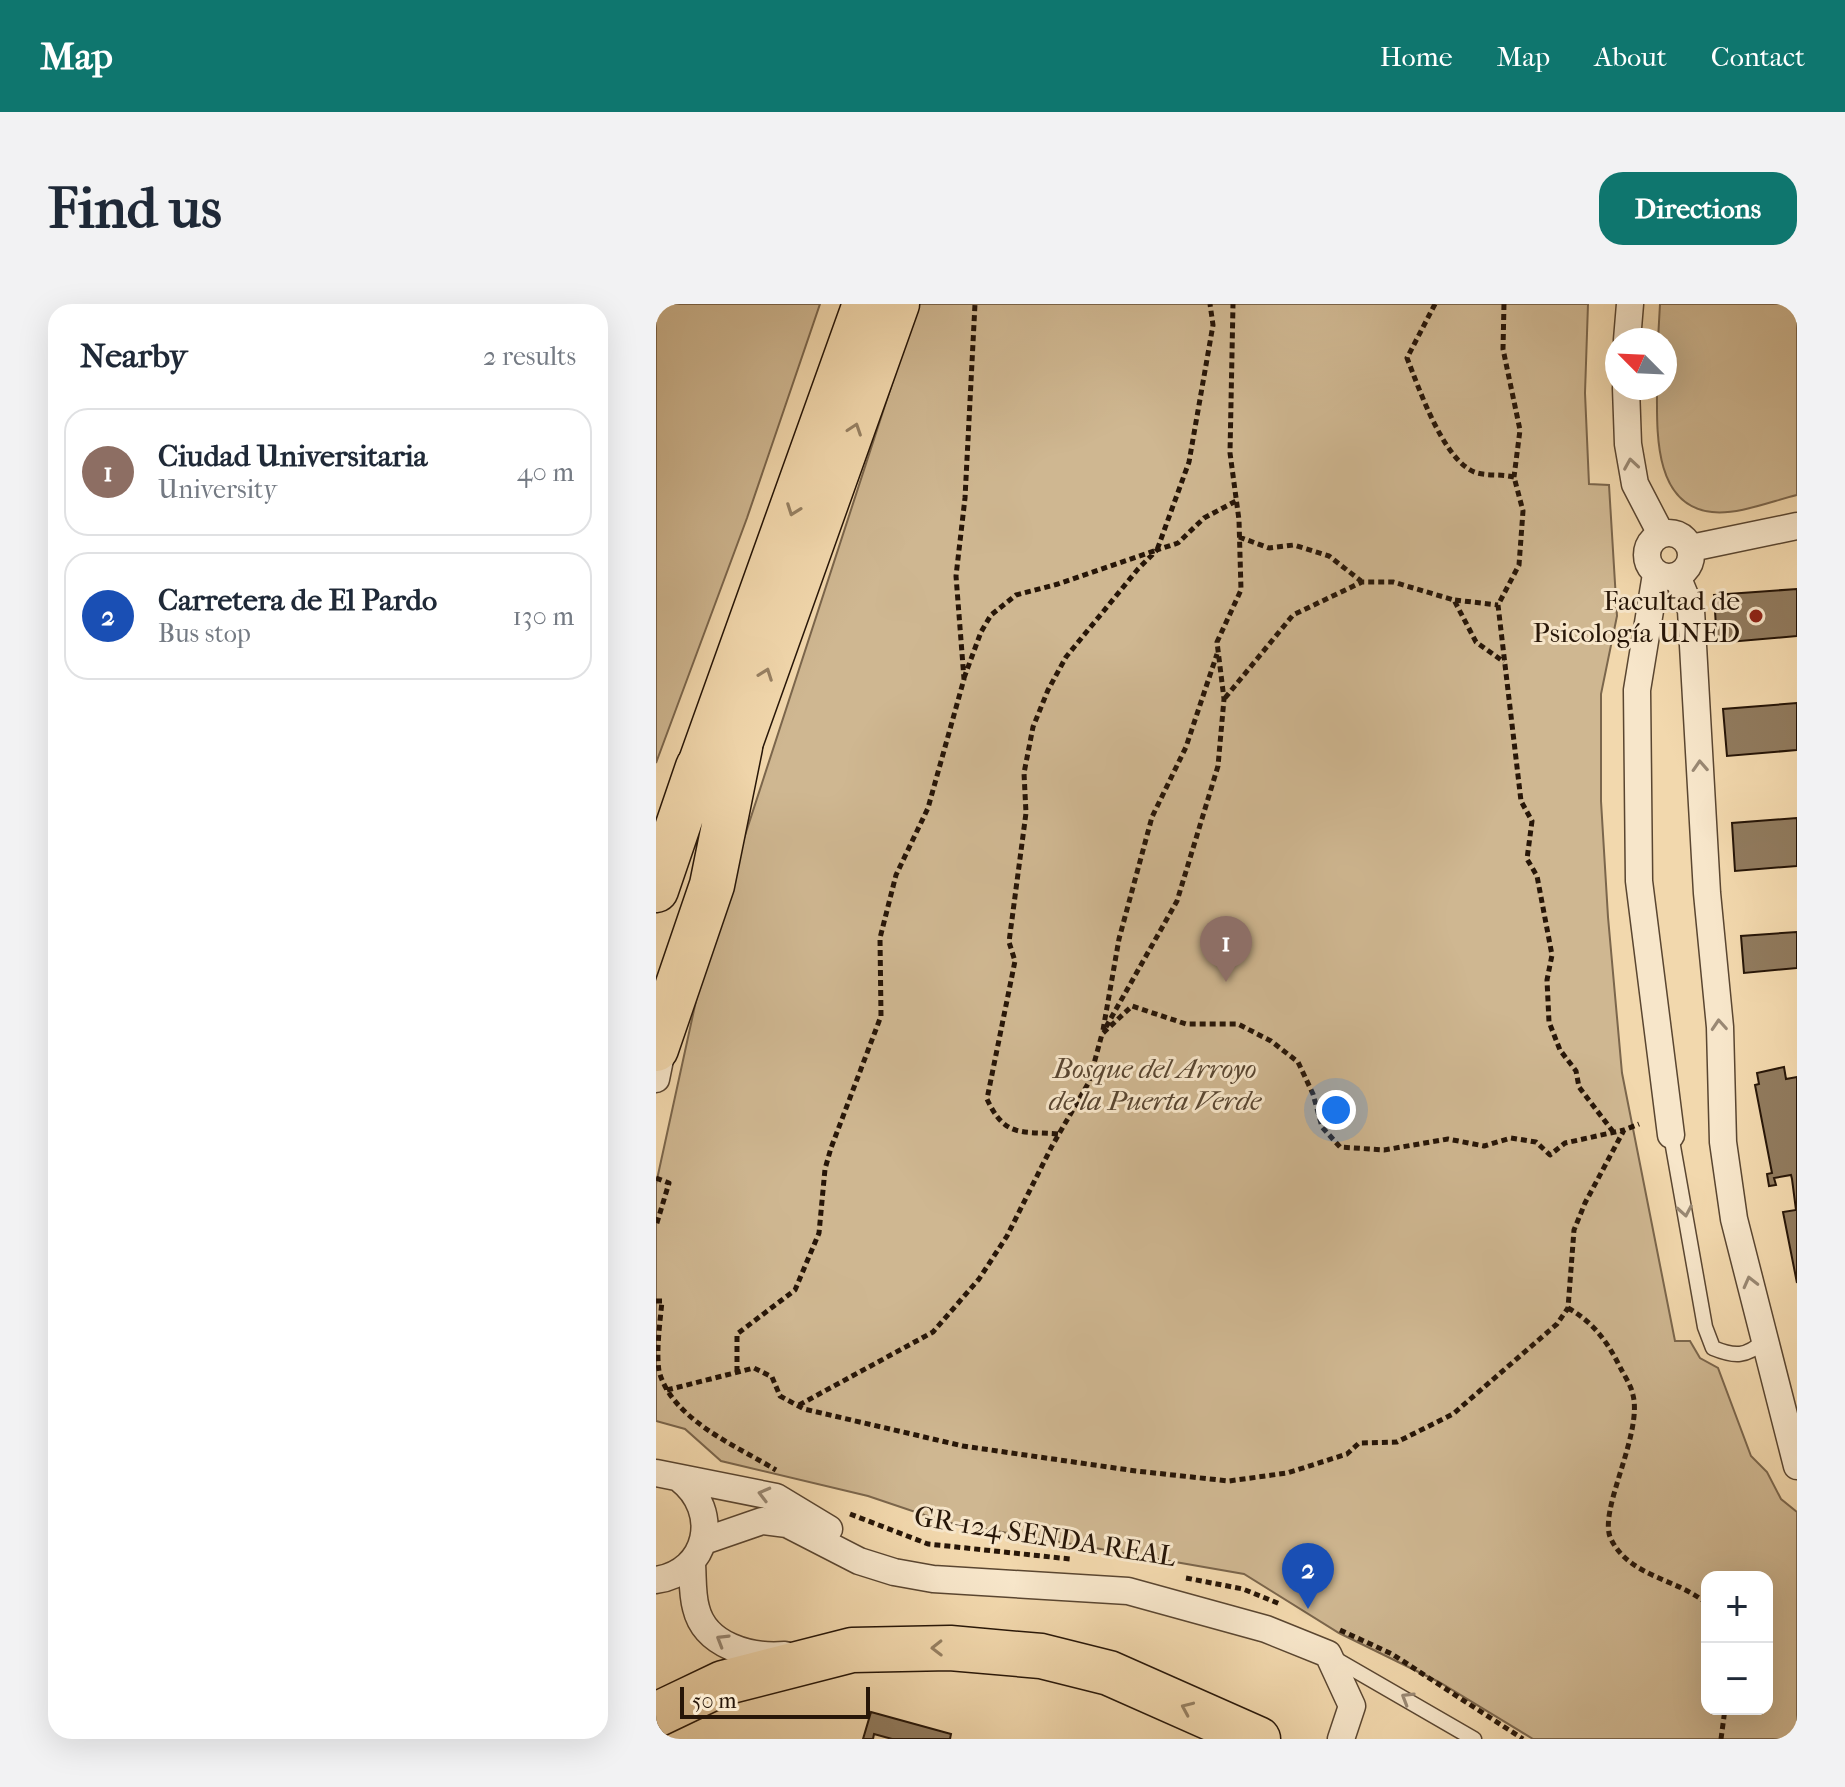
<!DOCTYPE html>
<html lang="en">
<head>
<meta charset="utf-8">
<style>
  body { margin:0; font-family:"IM FELL French Canon",serif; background:#f2f2f3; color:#1f2937 }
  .controls { position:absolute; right:24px; bottom:24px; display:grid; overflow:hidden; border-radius:16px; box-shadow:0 8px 32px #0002 }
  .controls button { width:72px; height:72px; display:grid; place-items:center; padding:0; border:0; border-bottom:2px solid #e0e1e3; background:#fff; color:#1f2937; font:40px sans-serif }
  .compass { position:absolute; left:949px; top:24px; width:72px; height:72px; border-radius:50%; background:#fff; box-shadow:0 8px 32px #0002; rotate:294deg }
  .scale { position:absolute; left:24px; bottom:20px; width:190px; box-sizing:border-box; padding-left:8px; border:4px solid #271608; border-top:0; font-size:22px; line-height:28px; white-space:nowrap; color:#271608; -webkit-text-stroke:6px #f7e6ca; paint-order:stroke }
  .you { position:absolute; left:680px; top:806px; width:28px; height:28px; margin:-20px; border:6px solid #fff; border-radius:50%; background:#1a73e8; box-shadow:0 0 0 12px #1a73e833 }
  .badge { display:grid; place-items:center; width:52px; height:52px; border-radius:50%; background:#0f766e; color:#fff; font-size:26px; font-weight:700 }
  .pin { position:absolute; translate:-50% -66px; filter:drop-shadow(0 2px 4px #0008) }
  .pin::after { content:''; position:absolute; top:42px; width:28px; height:24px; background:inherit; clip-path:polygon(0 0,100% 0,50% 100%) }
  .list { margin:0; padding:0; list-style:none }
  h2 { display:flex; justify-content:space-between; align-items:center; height:104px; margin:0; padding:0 32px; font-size:34px }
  h2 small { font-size:26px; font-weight:400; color:#747a83 }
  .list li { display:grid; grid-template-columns:52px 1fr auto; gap:24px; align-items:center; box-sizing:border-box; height:128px; margin:0 16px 16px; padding:0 16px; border:2px solid #e0e1e3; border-radius:24px }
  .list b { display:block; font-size:30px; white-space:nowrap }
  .list p { margin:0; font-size:26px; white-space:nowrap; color:#747a83 }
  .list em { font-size:26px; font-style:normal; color:#747a83 }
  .map { position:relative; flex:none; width:1141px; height:1435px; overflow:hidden; border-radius:24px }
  header { display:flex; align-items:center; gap:48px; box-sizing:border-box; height:112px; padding:0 40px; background:#0f766e; color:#fff }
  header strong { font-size:38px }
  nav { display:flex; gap:44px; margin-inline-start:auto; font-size:28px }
  .intro { display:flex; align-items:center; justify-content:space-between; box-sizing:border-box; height:192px; padding:0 48px }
  h1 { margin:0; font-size:56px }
  .button { padding:20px 36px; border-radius:24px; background:#0f766e; color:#fff; font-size:28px; font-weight:700 }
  main { display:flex; gap:48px; padding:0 48px }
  aside { flex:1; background:#fff; border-radius:24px; box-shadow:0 8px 32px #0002 }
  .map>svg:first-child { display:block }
  .green { fill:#cfb791; stroke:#7b664c; stroke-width:2; fill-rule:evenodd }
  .building { fill:#917b5e; stroke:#271608; stroke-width:2 }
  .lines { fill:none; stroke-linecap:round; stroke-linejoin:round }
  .service-casing { stroke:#5a4631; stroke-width:17 }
  .minor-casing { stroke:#5a4631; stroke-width:29 }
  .primary-casing { stroke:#271608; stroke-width:45 }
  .trunk-casing { stroke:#271608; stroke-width:47 }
  .motorway-casing { stroke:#271608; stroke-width:47 }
  .path { stroke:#271608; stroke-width:5; stroke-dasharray:6 4; stroke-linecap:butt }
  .service { stroke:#f7e6ca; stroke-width:14 }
  .minor { stroke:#f7e6ca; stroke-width:26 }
  .primary { stroke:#f2d8ad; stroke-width:42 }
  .trunk { stroke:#f2d8ad; stroke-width:44 }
  .motorway { stroke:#f2d8ad; stroke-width:44 }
  .oneway { stroke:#978163 }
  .oneway2 { stroke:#998873 }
  .poi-dot { fill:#8f2418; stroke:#f7e6ca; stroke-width:3 }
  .labels { text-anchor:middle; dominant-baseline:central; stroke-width:6; stroke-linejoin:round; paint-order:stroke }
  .poi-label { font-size:28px; fill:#271608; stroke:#f7e6ca; text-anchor:end }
  .park-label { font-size:28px; font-style:italic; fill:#594631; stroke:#f7e6ca }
  .street-label { font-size:28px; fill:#271608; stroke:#f7e6ca }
</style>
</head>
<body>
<header>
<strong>Map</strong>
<nav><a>Home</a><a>Map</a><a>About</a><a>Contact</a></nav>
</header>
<div class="intro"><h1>Find us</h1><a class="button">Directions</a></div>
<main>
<aside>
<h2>Nearby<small>2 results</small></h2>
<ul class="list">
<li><span class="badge" style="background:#8d6e63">1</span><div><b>Ciudad Universitaria</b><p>University</p></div><em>40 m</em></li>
<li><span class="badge" style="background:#1a4fb4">2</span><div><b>Carretera de El Pardo</b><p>Bus stop</p></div><em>130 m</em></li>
</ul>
</aside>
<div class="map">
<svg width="1141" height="1435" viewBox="0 0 1141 1435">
  <rect width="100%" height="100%" fill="#f2d8ad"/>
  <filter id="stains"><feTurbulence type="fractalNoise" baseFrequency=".0025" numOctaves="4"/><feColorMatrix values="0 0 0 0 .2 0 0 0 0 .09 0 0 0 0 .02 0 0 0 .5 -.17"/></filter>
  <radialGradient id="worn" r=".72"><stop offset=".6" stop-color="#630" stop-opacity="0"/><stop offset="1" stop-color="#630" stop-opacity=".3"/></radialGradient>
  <path class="green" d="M0,0H164L91,214L0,459Z
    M262,0H932L929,89L933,180L953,181L961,312L945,390V497L952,613L966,769L1019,1037H1034L1044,1054L1062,1064L1095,1152L1111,1168L1125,1195L1141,1208V1435H877L783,1378L683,1329L588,1270L289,1218L212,1192L65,1157L29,1125L0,1117V880L50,651ZM1051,1273H1111V1405H1051Z
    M1004,0H1141V191C1116,197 1082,211 1056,208C997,202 1001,126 1001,84H1009V36H1002Z"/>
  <path class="building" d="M1141,285V332L1061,339L1058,291Z
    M1141,399V446L1071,452L1067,405Z
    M1141,514V562L1079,567L1076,519Z
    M1141,628V664L1088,669L1085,632Z
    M1128,763L1130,775L1141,773V979L1127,908L1140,906L1136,875L1135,871L1118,874L1120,881L1113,882L1111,870L1116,869L1099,781L1103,780L1101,769Z
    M215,1408L295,1430L294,1435H236L218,1430L217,1435H207Z"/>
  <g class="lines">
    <defs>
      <path id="service" d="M1015,831L1049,1023L1057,1044C1079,1053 1090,1053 1108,1037
        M676,1353L818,1435"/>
      <path id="minor" d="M971,36L974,0
        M970,84L972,140L979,180L1005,230
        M991 251a22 22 0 1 1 44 0a22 22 0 1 1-44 0Z
        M1035,244L1141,222
        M1000,270L981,386L983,577L1015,831
        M1021,272L1035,306L1051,589L1064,723L1067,838L1078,915L1141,1162
        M0,775L9,731
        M0,1169L120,1193L173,1225
        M48,1237L106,1217L131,1220L203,1257L238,1268L277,1275L472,1287L610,1325L672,1350L696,1402L685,1435
        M36,1260C37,1274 36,1290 40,1304C49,1342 95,1354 129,1351
        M0,1276C53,1268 65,1207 24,1175"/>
      <path id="primary" d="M84,443L242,0
        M42,463L208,0"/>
      <path id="trunk" d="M0,1411L67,1379L196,1346L294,1344L385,1352L453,1369L602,1435"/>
      <path id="motorway" d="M0,586L42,463
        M0,745L56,581L84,443"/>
    </defs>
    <use href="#service" class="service-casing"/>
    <use href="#minor" class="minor-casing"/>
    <use href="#primary" class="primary-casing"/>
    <use href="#trunk" class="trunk-casing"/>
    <use href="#motorway" class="motorway-casing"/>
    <path class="path" d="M779,0L751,54C763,84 788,159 821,169C833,172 846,170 858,173L867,207L863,261L842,301L865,497L876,517L871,555L881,572L896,651L891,676L893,718L904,746L920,767L923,783L958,829
      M848,0L847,45L864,126L858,173
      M583,233L613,244L638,241L673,252L705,277
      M799,296L842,301
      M308,374L325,328L335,311L360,291L402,280L501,246L533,158L557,21L554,0
      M569,394L637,311L706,278H737L798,296L820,338L848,358
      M450,723L521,597L562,462L568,395L561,338L585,286L583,216L574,149L577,0
      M447,726L463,635L496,513L530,443L561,350
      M402,830C365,827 349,834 331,795L359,657L353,638L370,509L368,469L377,423L392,386L410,353L482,265L501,246L522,239L548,214L580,197
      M0,874L13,879L0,922
      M0,997H6C4,1018 0,1047 3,1067C16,1116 81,1142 120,1166
      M912,1004C937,1018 951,1037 964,1063C968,1071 975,1081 977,1091C987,1131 941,1208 955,1235C973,1273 1023,1275 1051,1300
      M81,1068V1030L139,986L163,929L169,865L175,844L225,712L224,634L240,571L272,504L308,375L300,272L309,194L319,0
      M11,1086L98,1064L116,1073L124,1092L148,1105L307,1142L480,1167L573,1177L631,1169L691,1150L703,1139L741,1138L797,1110L901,1020L912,1004L918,926L929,899L968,826L983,820
      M143,1101L277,1028L323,975L351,932L396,842L433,778L446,730L476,702L530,720H582L615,737L642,758L657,790L666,823L684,843L728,846L792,835L828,842L855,834L880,838L894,851L909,839L968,826
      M194,1210L272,1240L414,1255
      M530,1274L587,1285L624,1300
      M684,1326L736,1350L867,1435
      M1065,1435L1069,1405"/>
    <use href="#service" class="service"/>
    <use href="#minor" class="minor"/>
    <use href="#primary" class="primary"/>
    <use href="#trunk" class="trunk"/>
    <use href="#motorway" class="motorway"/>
  </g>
  <defs><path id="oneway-chevron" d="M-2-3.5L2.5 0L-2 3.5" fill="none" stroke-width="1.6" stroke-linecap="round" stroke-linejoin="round" transform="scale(2)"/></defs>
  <g class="oneway">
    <use href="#oneway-chevron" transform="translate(199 125) rotate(-71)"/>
    <use href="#oneway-chevron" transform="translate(137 206) rotate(110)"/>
    <use href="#oneway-chevron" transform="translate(110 370) rotate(-70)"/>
    <use href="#oneway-chevron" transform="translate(281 1344) rotate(179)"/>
    <use href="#oneway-chevron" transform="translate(531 1404) rotate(-156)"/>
  </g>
  <g class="oneway2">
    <use href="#oneway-chevron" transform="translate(975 160) rotate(-99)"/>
    <use href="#oneway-chevron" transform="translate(1044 462) rotate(-93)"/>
    <use href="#oneway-chevron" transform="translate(1063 721) rotate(-94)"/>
    <use href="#oneway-chevron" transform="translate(1029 907) rotate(80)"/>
    <use href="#oneway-chevron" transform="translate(1094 978) rotate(-104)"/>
    <use href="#oneway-chevron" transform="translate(108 1190) rotate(-165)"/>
    <use href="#oneway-chevron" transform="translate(66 1336) rotate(-149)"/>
    <use href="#oneway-chevron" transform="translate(751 1394) rotate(-149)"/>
  </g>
  <circle class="poi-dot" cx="1100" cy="312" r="8"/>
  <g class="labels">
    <g class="poi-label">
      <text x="1084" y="296">Facultad de<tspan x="1084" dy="32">Psicología UNED</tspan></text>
    </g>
    <g class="park-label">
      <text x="499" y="764">Bosque del Arroyo<tspan x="499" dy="32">de la Puerta Verde</tspan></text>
    </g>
    <g class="street-label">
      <text transform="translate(389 1232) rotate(9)">GR-124 SENDA REAL</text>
    </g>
  </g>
  <rect width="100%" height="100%" filter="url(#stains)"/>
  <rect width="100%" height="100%" fill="url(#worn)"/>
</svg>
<div class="controls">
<button>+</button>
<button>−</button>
</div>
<svg class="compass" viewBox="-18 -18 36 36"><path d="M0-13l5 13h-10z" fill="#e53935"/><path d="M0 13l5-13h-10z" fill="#747a83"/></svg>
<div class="scale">50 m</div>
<div class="you"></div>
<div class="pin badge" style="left:570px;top:678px;background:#8d6e63">1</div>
<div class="pin badge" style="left:652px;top:1305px;background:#1a4fb4">2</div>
</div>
</main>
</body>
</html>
